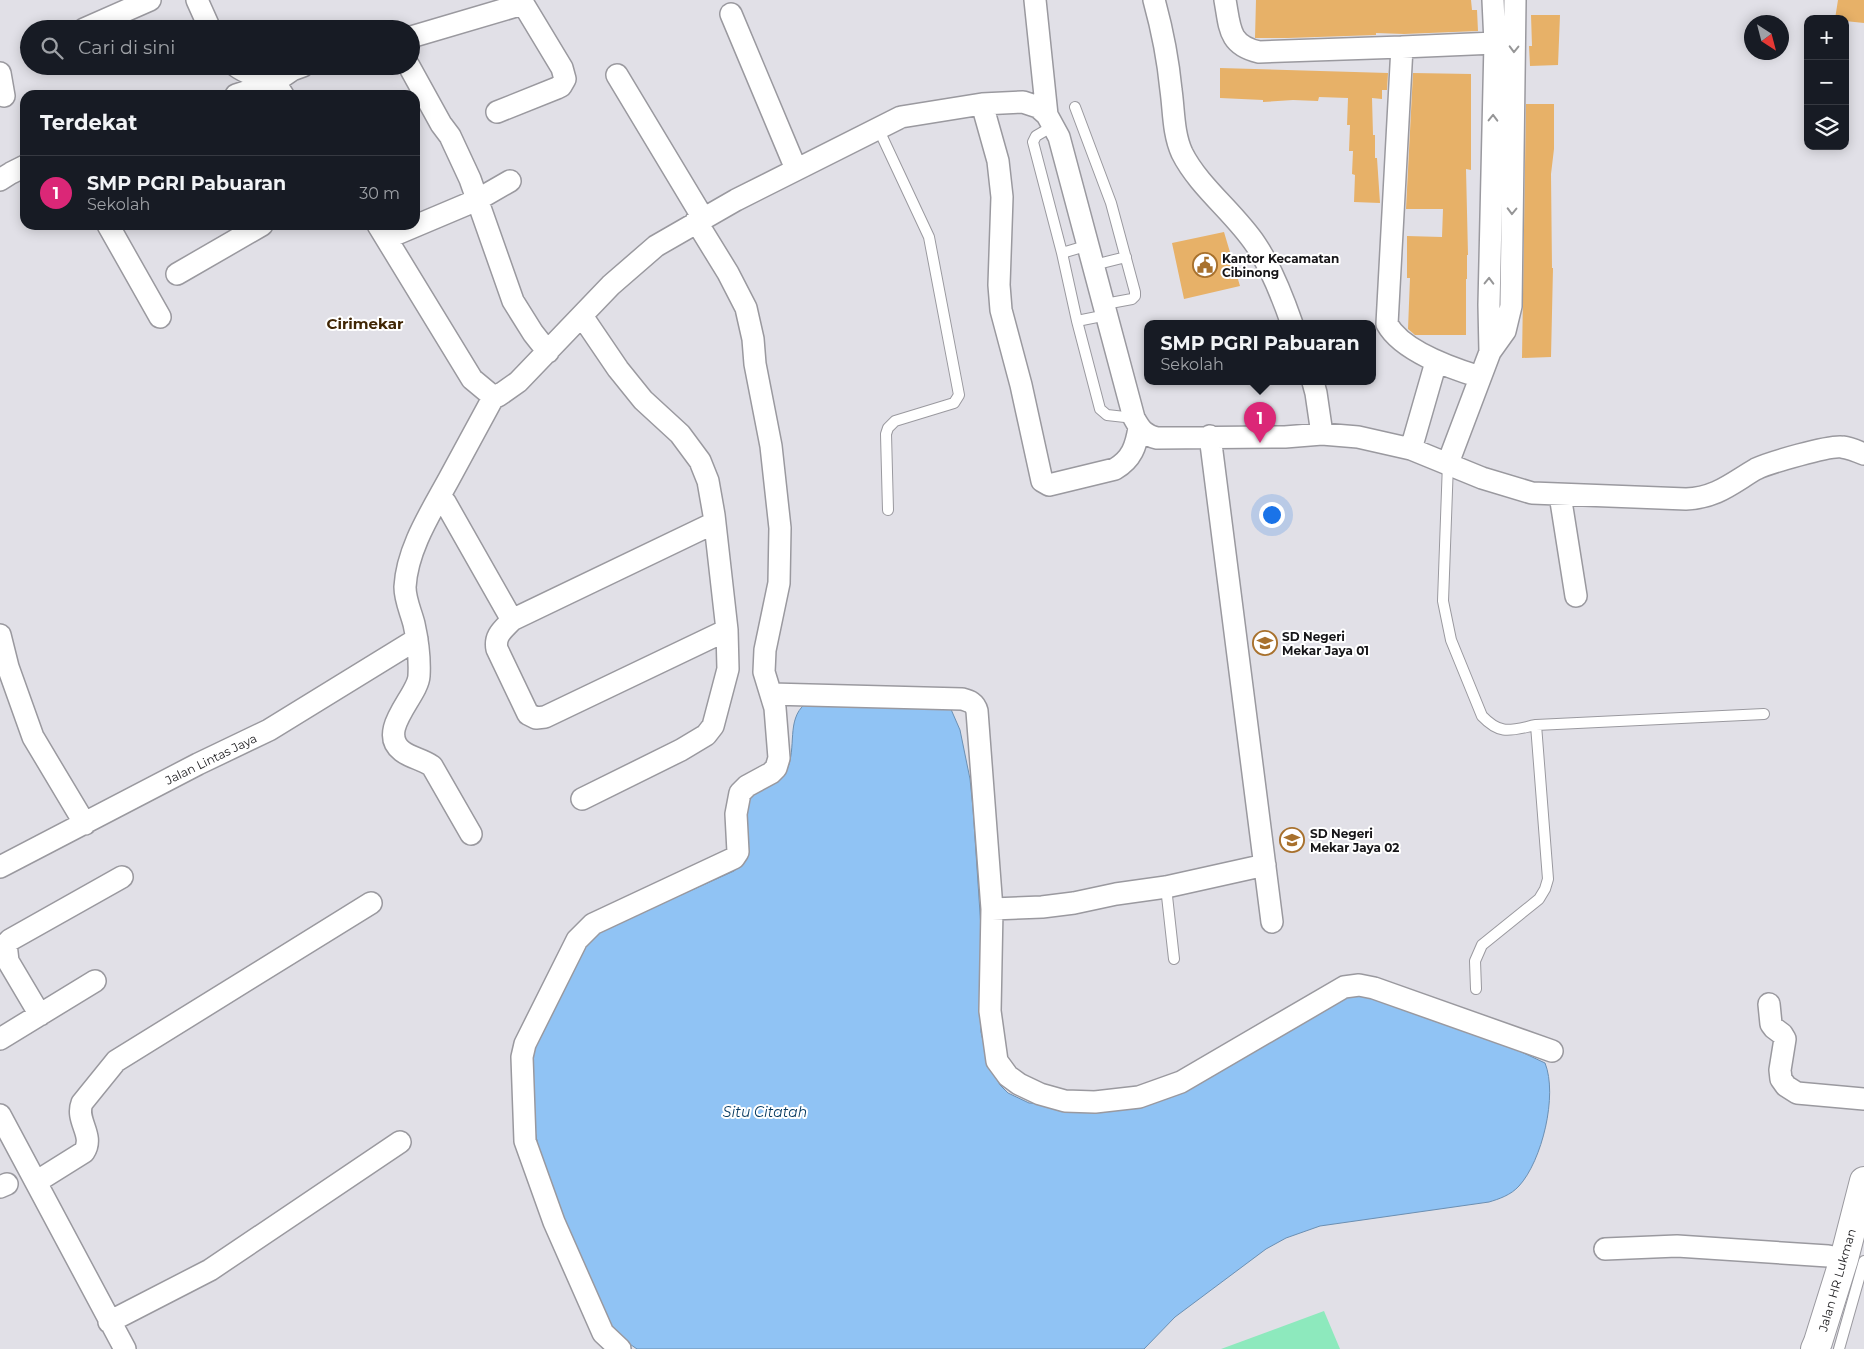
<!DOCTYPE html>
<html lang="id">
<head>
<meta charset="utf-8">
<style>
  body { margin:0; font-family:Montserrat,sans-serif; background:#242831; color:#f1f3f6 }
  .controls { position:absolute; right:15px; top:15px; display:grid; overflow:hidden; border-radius:10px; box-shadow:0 2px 12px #0003 }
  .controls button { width:45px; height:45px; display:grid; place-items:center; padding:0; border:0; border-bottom:1px solid #363941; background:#171b24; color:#f1f3f6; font:25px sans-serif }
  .compass { position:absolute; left:1744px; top:15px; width:45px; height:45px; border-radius:50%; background:#171b24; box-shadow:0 2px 12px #0003; rotate:144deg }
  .you { position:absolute; left:1271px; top:514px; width:18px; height:18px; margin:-12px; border:4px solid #fff; border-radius:50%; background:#1a73e8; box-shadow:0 0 0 8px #1a73e833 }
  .badge { display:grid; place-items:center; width:32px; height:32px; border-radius:50%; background:#db2777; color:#fff; font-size:16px; font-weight:700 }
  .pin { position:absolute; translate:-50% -41px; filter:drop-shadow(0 1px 2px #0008) }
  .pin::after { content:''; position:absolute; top:26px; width:18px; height:15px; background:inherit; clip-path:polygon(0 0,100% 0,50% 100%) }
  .popup { position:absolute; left:1144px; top:320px; width:232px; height:65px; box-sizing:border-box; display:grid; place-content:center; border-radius:10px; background:#171b24; filter:drop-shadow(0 1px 4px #0005); font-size:16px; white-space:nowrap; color:#9ea1a6 }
  .popup b { font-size:19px; color:#f1f3f6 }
  .popup::after { content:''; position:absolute; left:50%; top:100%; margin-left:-10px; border:10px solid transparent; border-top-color:#171b24 }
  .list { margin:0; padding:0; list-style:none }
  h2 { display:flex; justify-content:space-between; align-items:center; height:65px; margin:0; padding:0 20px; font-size:21px }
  h2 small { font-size:16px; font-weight:400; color:#9ea1a6 }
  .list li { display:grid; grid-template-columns:32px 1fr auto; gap:15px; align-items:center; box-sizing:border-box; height:75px; padding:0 20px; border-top:1px solid #363941 }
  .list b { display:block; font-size:19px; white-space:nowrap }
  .list p { margin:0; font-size:16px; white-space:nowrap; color:#9ea1a6 }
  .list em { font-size:16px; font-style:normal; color:#9ea1a6 }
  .icon { flex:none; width:28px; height:28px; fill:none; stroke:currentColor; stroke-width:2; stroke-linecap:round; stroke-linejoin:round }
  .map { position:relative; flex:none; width:1864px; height:1349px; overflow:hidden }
  .search { position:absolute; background:#171b24; box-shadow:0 2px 12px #0003; left:20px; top:20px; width:400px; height:55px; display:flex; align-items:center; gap:12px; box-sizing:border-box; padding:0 18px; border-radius:28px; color:#9ea1a6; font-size:19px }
  .panel { position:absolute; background:#171b24; box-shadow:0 2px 12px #0003; left:20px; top:90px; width:400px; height:140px; border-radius:15px }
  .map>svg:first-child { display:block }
  .green { fill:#8de9bd }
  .water { fill:#90c3f4; stroke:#6b8fb2 }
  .building { fill:#e7b168 }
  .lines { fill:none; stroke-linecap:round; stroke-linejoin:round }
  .lane-casing { stroke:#9a999f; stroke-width:12 }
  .street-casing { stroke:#9a999f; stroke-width:24 }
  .secondary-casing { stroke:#9a999f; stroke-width:30 }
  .lane { stroke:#fff; stroke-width:10 }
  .street { stroke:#fff; stroke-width:21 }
  .secondary { stroke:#fff; stroke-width:28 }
  .oneway { stroke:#969697 }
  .labels { text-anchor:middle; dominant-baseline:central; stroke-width:4; stroke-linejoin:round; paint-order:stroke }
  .poi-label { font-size:12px; font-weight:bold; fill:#161518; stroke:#fff; text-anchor:start }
  .street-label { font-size:12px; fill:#161518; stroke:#fff }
  .water-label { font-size:14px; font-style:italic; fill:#05385f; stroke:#fff }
  .quarter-label { font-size:15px; font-weight:bold; fill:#402604; stroke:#fff }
</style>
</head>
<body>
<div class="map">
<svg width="1864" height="1349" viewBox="0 0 1864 1349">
  <rect width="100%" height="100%" fill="#e1e0e7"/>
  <path class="green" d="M1324,1311L1340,1349H1221Z"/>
  <path class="water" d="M805,704L950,707L960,730L970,779L973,808L981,928V1032L988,1062L1000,1085L1008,1093L1029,1103L1106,1107L1353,990L1483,1034L1545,1063C1558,1095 1542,1161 1519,1186C1511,1195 1499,1199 1489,1202L1320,1226L1286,1238L1266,1249L1175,1317L1144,1349H637L624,1340L605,1319L543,1171L533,1121L531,1095L533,1050L577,954L596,933L734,871C754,856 742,831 745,810C748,786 777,787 787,769C797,748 786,720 805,704Z"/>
  <path class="building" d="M1256,0H1471L1472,10H1477L1478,31L1404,34L1376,33V35L1288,38H1255Z
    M1838,0H1864V23L1845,21V19H1835Z
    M1531,15H1560L1558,65L1530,66L1529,46H1532Z
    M1220,68L1388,73L1387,90H1382V99L1372,98L1373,135H1375V158H1377L1380,203L1354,202L1355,175L1352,174L1353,151H1349L1350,125H1347L1348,98L1319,97L1318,101L1293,100L1263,102V100L1220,98Z
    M1413,73L1471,74V170L1466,169L1468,255H1467V279H1466V335H1415L1408,329L1410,278H1407V236L1442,237L1443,209H1406Z
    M1526,104H1554V149L1551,174L1552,268H1553L1551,357L1522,358Z
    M1224,232L1240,286L1184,299L1172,243Z"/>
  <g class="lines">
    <defs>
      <path id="lane" d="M1075,107L1111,203L1135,292V296L1132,299L1105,304
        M1053,126L1036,136L1033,142L1062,253L1089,245
        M878,128L929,237L959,395L954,403L895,421L888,428L886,434L888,510
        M1062,253L1077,321L1107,315
        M1094,265L1126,257
        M1077,321L1100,409L1107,415L1134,418
        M1448,463L1443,601L1451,640L1482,716C1501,736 1511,730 1536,725L1764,714
        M1166,887L1174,959
        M1476,989L1475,961L1482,945L1539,899L1545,889L1548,879L1536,725
        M1839,1349L1864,1261"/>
      <path id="street" d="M197,0L210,29
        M1035,0L1047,115
        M1154,0C1162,29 1168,59 1171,90C1174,111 1173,133 1182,153C1199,187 1235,213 1256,245C1272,269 1283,298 1292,324
        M1225,0C1230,27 1228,45 1259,52L1402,47L1387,324C1402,351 1451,368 1480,377
        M731,14L796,169
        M84,29L150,0
        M411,37L523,4
        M1402,47L1495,43
        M236,66C251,78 273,77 283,95
        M409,66L441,124L450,136L470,179L513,301L533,333L548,352
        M0,73L4,96
        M617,75L703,218
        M236,95L273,83L292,70L303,66
        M982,104L998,161L1002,197L999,285L1001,310L1021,385L1042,481L1049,485L1115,469C1132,459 1136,446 1139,428
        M497,112L557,88L561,86L565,79L562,68L521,0
        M0,180L11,173L25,166
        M108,225L160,317
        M378,225L472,379L490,394L498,396L518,382L611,285L656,246L736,200L901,117L982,104L1023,102L1038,107L1047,115L1059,137L1134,418C1140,429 1144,435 1157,438L1285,437L1322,434L1358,437L1411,449L1482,478L1532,493L1686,499C1716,498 1732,483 1756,469C1768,463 1830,445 1842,447C1849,448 1857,451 1864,454
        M387,238L477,200L510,181
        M177,274L262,225
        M1490,352L1489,305L1495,43L1493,0
        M1313,382L1316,393L1322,434
        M1210,436L1272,922
        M1411,449L1436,362
        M1448,463L1490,352L1505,331L1511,306L1515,0
        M1560,495L1576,596
        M445,502L512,620C504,629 494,635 497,649L528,714L536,718L545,717L727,630
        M512,620L714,523
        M0,635L8,667L33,737L85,824
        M771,694L962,699C970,701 975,703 977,711L992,909L990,1011L997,1061L1008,1076L1019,1084L1040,1094L1065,1101L1095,1102L1139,1097L1181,1082L1344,987L1359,985L1374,988L1552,1051
        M582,799L681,750L706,735L713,726L728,669L727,630L714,515L708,481L700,461L680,434L643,400L618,369L582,316
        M471,834L432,766C422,759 411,758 402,751C376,731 418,696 419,676C420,658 418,642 414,624C411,612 405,600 405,587C407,549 431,512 449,479C464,451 479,424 494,396
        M0,867L198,764L269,730L417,639
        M992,909L1042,907L1074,903L1116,894L1166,887L1265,865
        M1769,1004L1771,1024L1774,1028L1782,1034L1785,1039L1780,1070L1781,1079L1786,1086L1797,1093L1864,1099
        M40,1015L8,961L6,944L10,940L122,877
        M0,1039L95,981
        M0,1115L125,1349
        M36,1182L84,1152C95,1135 75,1121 82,1103L116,1061L371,903
        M0,1187L7,1184
        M1605,1249L1677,1246L1828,1256L1844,1259
        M109,1322L210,1270L400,1142
        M620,1349L603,1333L554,1222L525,1141L522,1057L525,1044L577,940L593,924L734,858L738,852L736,814L740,793L747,786L771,773L776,768L779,758L775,708L764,672L765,650L779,583L780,528L771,446L755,364L753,339L746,308L728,273L696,221"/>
      <path id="secondary" d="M1815,1349L1818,1342L1844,1259L1864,1181"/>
    </defs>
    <use href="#lane" class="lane-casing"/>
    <use href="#street" class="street-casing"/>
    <use href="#secondary" class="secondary-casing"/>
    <use href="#lane" class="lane"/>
    <use href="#street" class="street"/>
    <use href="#secondary" class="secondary"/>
  </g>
  <defs><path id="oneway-chevron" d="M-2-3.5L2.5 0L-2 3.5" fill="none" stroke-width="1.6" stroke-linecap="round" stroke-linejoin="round" transform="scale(1.25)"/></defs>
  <g class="oneway">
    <use href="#oneway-chevron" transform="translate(1514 49) rotate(91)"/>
    <use href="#oneway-chevron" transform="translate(1493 118) rotate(-89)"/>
    <use href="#oneway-chevron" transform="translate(1512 211) rotate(91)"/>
    <use href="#oneway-chevron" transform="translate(1489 281) rotate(-89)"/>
  </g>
  <defs>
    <symbol id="civic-ring" viewBox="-11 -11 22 22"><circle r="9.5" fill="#fff" stroke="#a8712d" stroke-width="1.5"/><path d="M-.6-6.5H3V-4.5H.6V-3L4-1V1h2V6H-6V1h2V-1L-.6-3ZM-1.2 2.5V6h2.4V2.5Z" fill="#a8712d"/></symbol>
    <symbol id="school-ring" viewBox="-11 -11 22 22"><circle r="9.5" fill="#fff" stroke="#a8712d" stroke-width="1.5"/><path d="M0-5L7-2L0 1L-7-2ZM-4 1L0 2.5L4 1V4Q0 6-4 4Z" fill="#a8712d"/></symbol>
  </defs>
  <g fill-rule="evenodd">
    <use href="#civic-ring" x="1191" y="251" width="28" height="28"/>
    <use href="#school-ring" x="1251" y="629" width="28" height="28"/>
    <use href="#school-ring" x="1278" y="826" width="28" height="28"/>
  </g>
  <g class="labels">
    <g class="poi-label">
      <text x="1222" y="258">Kantor Kecamatan<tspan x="1222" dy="14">Cibinong</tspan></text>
      <text x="1282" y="636">SD Negeri<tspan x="1282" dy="14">Mekar Jaya 01</tspan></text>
      <text x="1310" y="833">SD Negeri<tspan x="1310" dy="14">Mekar Jaya 02</tspan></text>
    </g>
    <g class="street-label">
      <text transform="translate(211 759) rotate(-26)">Jalan Lintas Jaya</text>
      <text transform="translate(1837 1280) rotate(-74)">Jalan HR Lukman</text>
    </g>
    <g class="water-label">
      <text x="765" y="1112">Situ Citatah</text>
    </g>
    <g class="quarter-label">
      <text x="365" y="323">Cirimekar</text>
    </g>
  </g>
</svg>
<div class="controls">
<button>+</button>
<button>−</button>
<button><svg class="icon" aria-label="layers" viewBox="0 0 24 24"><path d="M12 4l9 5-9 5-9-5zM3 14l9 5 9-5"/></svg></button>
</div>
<svg class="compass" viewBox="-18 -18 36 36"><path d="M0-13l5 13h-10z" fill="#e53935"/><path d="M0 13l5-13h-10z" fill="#9ea1a6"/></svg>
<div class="you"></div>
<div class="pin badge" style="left:1260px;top:443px">1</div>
<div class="popup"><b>SMP PGRI Pabuaran</b>Sekolah</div>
<div class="search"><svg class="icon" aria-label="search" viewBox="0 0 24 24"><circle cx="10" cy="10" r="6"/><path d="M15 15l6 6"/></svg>Cari di sini</div>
<section class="panel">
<h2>Terdekat<small></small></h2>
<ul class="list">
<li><span class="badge">1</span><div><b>SMP PGRI Pabuaran</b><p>Sekolah</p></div><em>30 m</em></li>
</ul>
</section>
</div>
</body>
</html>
